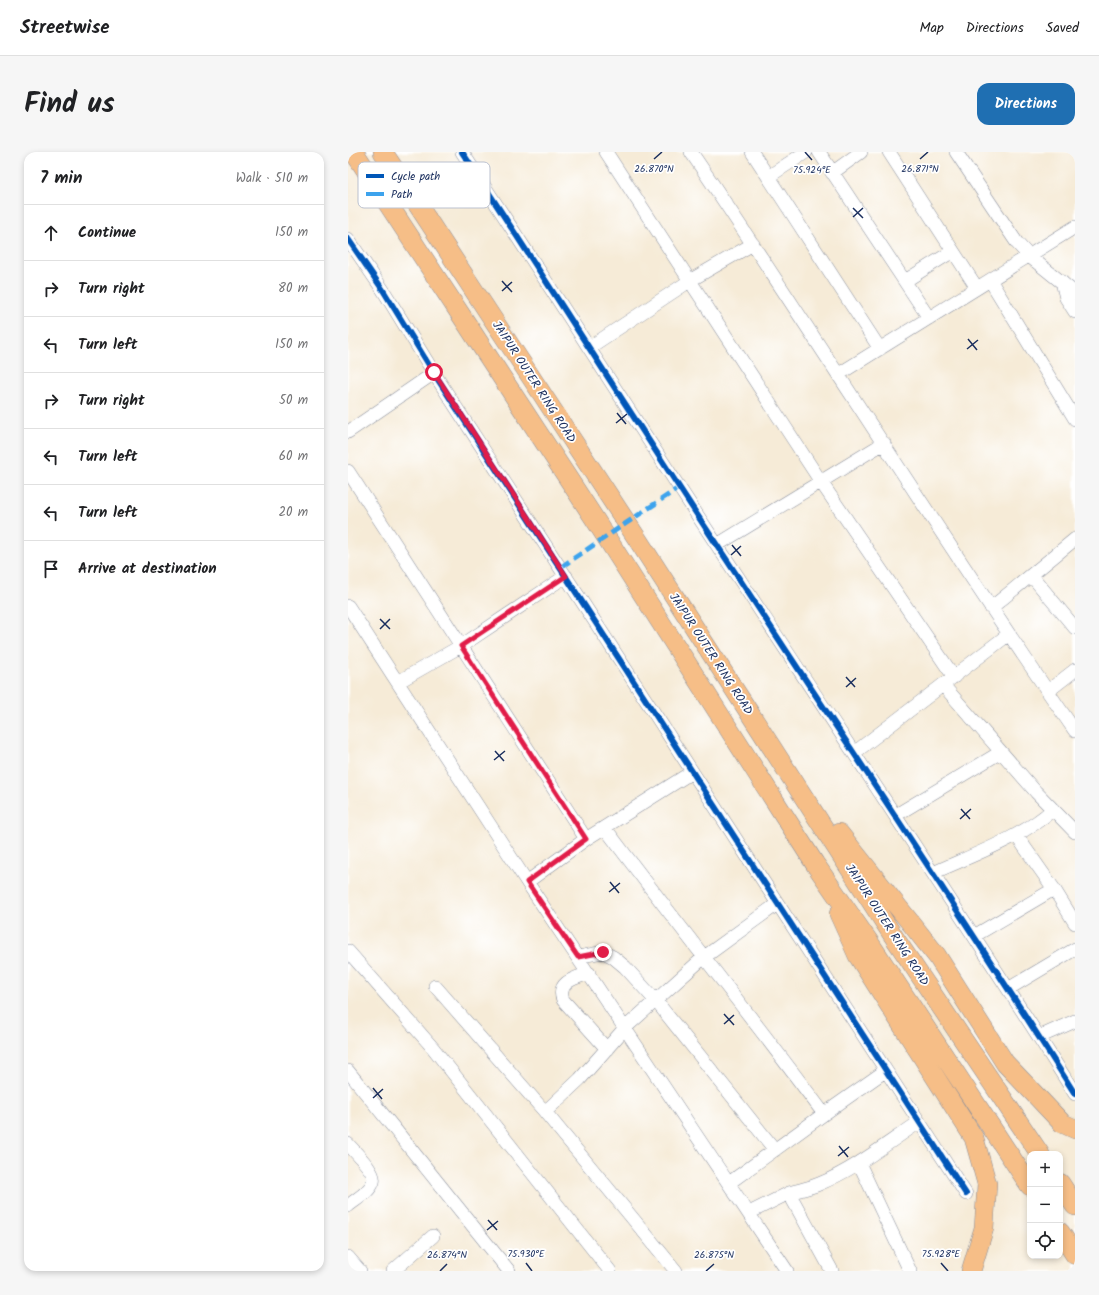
<!DOCTYPE html>
<html lang="en">
<head>
<meta charset="utf-8">
<style>
  body { margin:0; font-family:Kalam,sans-serif; background:#f6f6f6; color:#202124 }
  .controls { position:absolute; right:12px; bottom:12px; display:grid; overflow:hidden; border-radius:8px; box-shadow:0 2px 6px #0003 }
  .controls button { width:36px; height:36px; display:grid; place-items:center; padding:0; border:0; border-bottom:1px solid #e0e0e0; background:#fff; color:#202124; font:20px sans-serif }
  .stop { position:absolute; width:12px; height:12px; margin:-9px; border:3px solid #e11d48; border-radius:50%; background:#fff }
  .stop.end { background:#e11d48; border-color:#fff; box-shadow:0 1px 4px #0008 }
  .list { margin:0; padding:0; list-style:none }
  h2 { display:flex; justify-content:space-between; align-items:center; height:52px; margin:0; padding:0 16px; font-size:17px }
  h2 small { font-size:13px; font-weight:400; color:#757577 }
  .list li { display:grid; grid-template-columns:26px 1fr auto; gap:12px; align-items:center; box-sizing:border-box; height:56px; padding:0 16px; border-top:1px solid #e0e0e0 }
  .list b { display:block; font-size:15px; white-space:nowrap }
  .list em { font-size:13px; font-style:normal; color:#757577 }
  .icon { flex:none; width:22px; height:22px; fill:none; stroke:currentColor; stroke-width:2; stroke-linecap:round; stroke-linejoin:round }
  .map { position:relative; flex:none; width:727px; height:1119px; overflow:hidden; border-radius:12px }
  header { display:flex; align-items:center; gap:24px; box-sizing:border-box; height:56px; padding:0 20px; background:#fff; border-bottom:1px solid #e0e0e0 }
  header strong { font-size:19px }
  nav { display:flex; gap:22px; margin-inline-start:auto; font-size:14px }
  .intro { display:flex; align-items:center; justify-content:space-between; box-sizing:border-box; height:96px; padding:0 24px }
  h1 { margin:0; font-size:28px }
  .button { padding:10px 18px; border-radius:12px; background:#1f6fb2; color:#fff; font-size:14px; font-weight:700 }
  main { display:flex; gap:24px; padding:0 24px }
  aside { flex:1; background:#fff; border-radius:12px; box-shadow:0 2px 6px #0003 }
  .map>svg:first-child { display:block }
  .lines { fill:none; stroke-linecap:round; stroke-linejoin:round }
  .minor-casing { stroke:#888d9a; stroke-width:14 }
  .highway-casing { stroke:#888d9a; stroke-width:20 }
  .minor { stroke:#fff; stroke-width:13 }
  .highway { stroke:#f6be87; stroke-width:19 }
  .quiet { stroke:#3da3ed; stroke-width:5; stroke-dasharray:10 5; stroke-linecap:butt }
  .cycleway-casing { stroke:#fff; stroke-width:8 }
  .cycleway { stroke:#0057b8; stroke-width:6 }
  .route { stroke:#e11d48; stroke-width:5 }
  .ticks { fill:none; stroke:#1b2f5e; stroke-width:1.5 }
  .labels { text-anchor:middle; dominant-baseline:central; stroke-width:3.5; stroke-linejoin:round; paint-order:stroke }
  .street-label { font-size:12px; fill:#1b2f5e; stroke:#fff }
  .key { fill:#fff; stroke:#bbc1cf; stroke-width:1 }
  .key-label { font-size:11px; fill:#1b2f5e }
  .ticks-label { font-size:10px; text-anchor:middle; fill:#1b2f5e; stroke:#fff; stroke-width:3.5; stroke-linejoin:round; paint-order:stroke }
</style>
</head>
<body>
<header>
<strong>Streetwise</strong>
<nav><a>Map</a><a>Directions</a><a>Saved</a></nav>
</header>
<div class="intro"><h1>Find us</h1><a class="button">Directions</a></div>
<main>
<aside>
<h2>7 min<small>Walk · 510 m</small></h2>
<ul class="list">
<li><svg class="icon" aria-label="ahead" viewBox="0 0 24 24"><path d="M12 20V5M6 11l6-6 6 6"/></svg><div><b>Continue</b></div><em>150 m</em></li>
<li><svg class="icon" aria-label="right" viewBox="0 0 24 24"><path d="M7 20v-9h11M14 6l5 5-5 5"/></svg><div><b>Turn right</b></div><em>80 m</em></li>
<li><svg class="icon" aria-label="left" viewBox="0 0 24 24"><path d="M17 20v-9H6M10 6l-5 5 5 5"/></svg><div><b>Turn left</b></div><em>150 m</em></li>
<li><svg class="icon" aria-label="right" viewBox="0 0 24 24"><path d="M7 20v-9h11M14 6l5 5-5 5"/></svg><div><b>Turn right</b></div><em>50 m</em></li>
<li><svg class="icon" aria-label="left" viewBox="0 0 24 24"><path d="M17 20v-9H6M10 6l-5 5 5 5"/></svg><div><b>Turn left</b></div><em>60 m</em></li>
<li><svg class="icon" aria-label="left" viewBox="0 0 24 24"><path d="M17 20v-9H6M10 6l-5 5 5 5"/></svg><div><b>Turn left</b></div><em>20 m</em></li>
<li><svg class="icon" aria-label="arrive" viewBox="0 0 24 24"><path d="M6 21V4h12l-3 4 3 4H6"/></svg><div><b>Arrive at destination</b></div></li>
</ul>
</aside>
<div class="map">
<svg width="727" height="1119" viewBox="0 0 727 1119">
  <rect width="100%" height="100%" fill="#fff"/>
  <filter id="ink" filterUnits="userSpaceOnUse"><feTurbulence type="fractalNoise" baseFrequency=".025" numOctaves="2"/><feDisplacementMap in="SourceGraphic" scale="8" xChannelSelector="R" yChannelSelector="G"/><feConvolveMatrix kernelMatrix="1 2 1 2 8 2 1 2 1" color-interpolation-filters="sRGB"/></filter>
  <filter id="wash" filterUnits="userSpaceOnUse"><feTurbulence type="fractalNoise" baseFrequency=".012" numOctaves="4" result="noise"/><feDisplacementMap in="SourceGraphic" scale="16" xChannelSelector="R" yChannelSelector="G"/><feGaussianBlur stdDeviation="0.9" result="paint"/><feColorMatrix in="noise" values="0 0 0 0 0 0 0 0 0 0 0 0 0 0 0 0 0 1.4 0 .05"/><feComposite in="paint" operator="in"/></filter>
  <g filter="url(#wash)">
    <rect width="100%" height="100%" fill="#f6ebd7"/>
  </g>
  <g filter="url(#ink)">
    <g class="lines">
      <defs>
        <path id="minor" d="M114,0C208,143 299,288 394,431C505,601 619,770 727,942
          M258,0L473,330L606,525
          M343,0C473,192 595,389 727,579
          M404,0L532,197
          M471,0L581,166
          M541,0L629,136
          M608,0L669,91L681,104L727,141
          M484,21L513,0
          M420,25L458,0
          M0,87L35,138L89,226L618,1042
          M642,128L727,267
          M557,129L605,99
          M714,130L718,146L727,160
          M242,195L343,128L405,92
          M491,222L727,75
          M0,280L86,221
          M0,319L238,687L179,730
          M369,393L536,291
          M683,423L727,476
          M0,454L179,730L439,1119
          M643,456L727,387
          M50,530L113,494L218,424
          M595,533L688,640L727,680
          M700,539L727,518
          M506,601L661,482
          M548,663L653,600
          M257,676C329,772 404,865 476,962L381,1031
          M668,683L706,737L727,771
          M238,687L344,620
          M585,721C622,704 676,685 705,657
          M626,784L706,737
          M0,799L85,896L262,1119
          M230,805L255,800L265,805L277,815L308,849L427,998
          M241,821C227,826 208,830 215,848L259,897
          M87,834L197,960L328,1119
          M660,837L727,797
          M691,885L727,869
          M0,919L161,1119
          M197,960L232,927L277,876L355,806L429,752
          M476,962L537,919
          M0,992C6,999 29,1021 25,1030C22,1040 8,1047 0,1054
          M511,1011L562,1119
          M441,1041C451,1038 462,1036 471,1032C507,1017 538,992 570,971
          M401,1061L441,1041L484,1119
          M0,1105L12,1119
          M45,1119L85,1084"/>
        <path id="highway" d="M6,0L246,366L467,712L521,790L682,1034
          M35,0L288,385L546,785L692,1002
          M491,681L589,804L657,911L714,971L727,977
          M491,762L510,804L626,986L639,1032L636,1076L623,1119
          M712,1031L727,1054
          M712,1080L727,1103"/>
      </defs>
      <use href="#minor" class="minor-casing"/>
      <use href="#highway" class="highway-casing"/>
      <use href="#minor" class="minor"/>
      <use href="#highway" class="highway"/>
      <path class="quiet" d="M213,415L332,335"/>
      <defs>
        <path id="cycleway" d="M114,0C208,143 299,288 394,431C505,601 619,770 727,942
          M0,87L35,138L89,226L618,1042"/>
      </defs>
      <use href="#cycleway" class="cycleway-casing"/>
      <use href="#cycleway" class="cycleway"/>
    </g>
  </g>
  <g class="lines" filter="url(#ink)">
    <path class="route" d="M86,220L218,424L113,494L238,687L179,730L230,805L255,800"/>
  </g>
  <path class="ticks" d="M457,0L464,8M306,7L314,0M572,7L580,0M505,56L515,66M505,65L515,56M154,129L164,140M154,139L164,130M620,187L629,198M619,197L630,188M269,261L278,272M268,271L279,262M384,393L393,404M383,403L393,394M32,467L42,477M32,477L42,467M498,525L507,535M498,535L508,526M147,599L156,609M146,608L157,599M613,657L622,667M612,667L623,657M262,730L271,741M261,740L272,731M376,862L386,873M376,872L386,863M25,936L34,947M25,946L35,937M491,994L500,1005M490,1004L501,995M140,1068L149,1078M139,1078L150,1069M178,1111L184,1119M593,1111L600,1119M92,1119L99,1112M358,1119L366,1112"/>
  <g class="labels">
    <g class="street-label">
      <text transform="translate(186 230) rotate(57)">JAIPUR OUTER RING ROAD</text>
      <text transform="translate(363 502) rotate(57)">JAIPUR OUTER RING ROAD</text>
      <text transform="translate(539 773) rotate(57)">JAIPUR OUTER RING ROAD</text>
    </g>
  </g>
  <rect x="10" y="10" width="132" height="46" rx="6" class="key"/>
  <rect x="18" y="22" width="18" height="4" fill="#0057b8"/>
  <rect x="18" y="40" width="18" height="4" fill="#3da3ed"/>
  <g class="key-label">
    <text x="43" y="28">Cycle path</text>
    <text x="43" y="46">Path</text>
  </g>
  <g class="ticks-label">
    <text x="306" y="20">26.870°N</text>
    <text x="572" y="20">26.871°N</text>
    <text x="464" y="21">75.924°E</text>
    <text x="178" y="1105">75.930°E</text>
    <text x="593" y="1105">75.928°E</text>
    <text x="99" y="1106">26.874°N</text>
    <text x="366" y="1106">26.875°N</text>
  </g>
</svg>
<div class="controls">
<button>+</button>
<button>−</button>
<button><svg class="icon" aria-label="locate" viewBox="0 0 24 24"><circle cx="12" cy="12" r="6"/><path d="M12 2v4M12 18v4M2 12h4M18 12h4"/></svg></button>
</div>
<div class="stop" style="left:86px;top:220px"></div>
<div class="stop end" style="left:255px;top:800px"></div>
</div>
</main>
</body>
</html>
